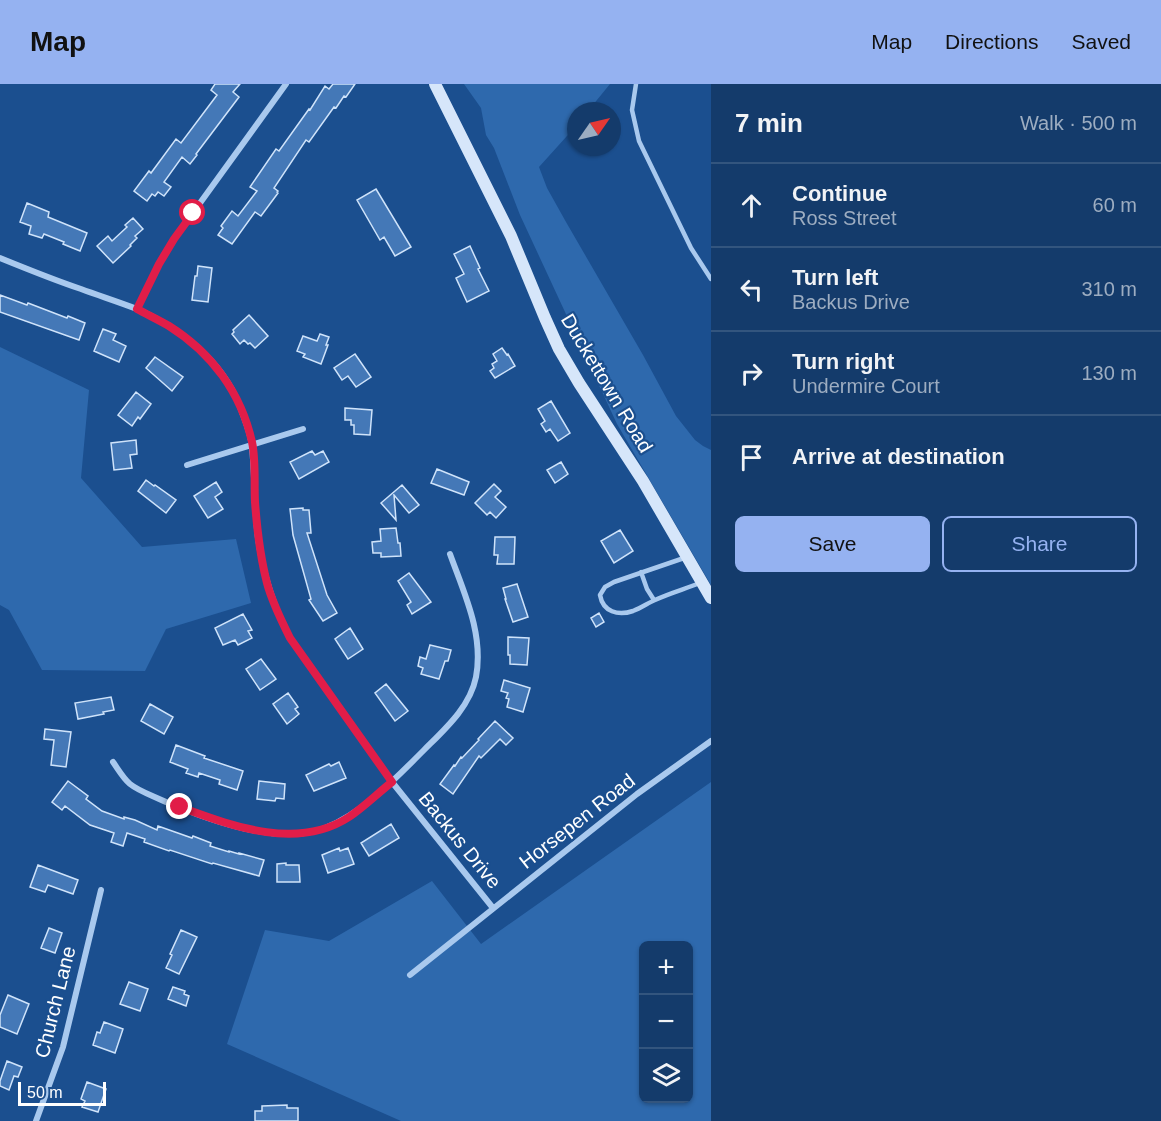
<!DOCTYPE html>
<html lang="en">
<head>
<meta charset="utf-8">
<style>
  body { margin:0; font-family:Helvetica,sans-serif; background:#214673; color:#f1f3f6 }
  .controls { position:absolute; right:18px; bottom:18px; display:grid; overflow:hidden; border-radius:9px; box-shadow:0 2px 4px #0004 }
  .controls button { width:54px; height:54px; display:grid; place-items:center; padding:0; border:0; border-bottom:2px solid #33557e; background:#143b6b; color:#f1f3f6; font:30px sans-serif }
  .compass { position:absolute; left:567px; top:18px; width:54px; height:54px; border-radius:50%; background:#143b6b; box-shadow:0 2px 4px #0004; rotate:56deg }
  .scale { position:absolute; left:18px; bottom:15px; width:88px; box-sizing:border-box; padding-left:6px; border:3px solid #fff; border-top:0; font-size:16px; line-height:21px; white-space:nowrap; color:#fff; -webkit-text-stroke:4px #1b4f8f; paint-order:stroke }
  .stop { position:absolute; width:18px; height:18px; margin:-14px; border:4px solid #e11d48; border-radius:50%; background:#fff }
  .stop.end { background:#e11d48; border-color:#fff; box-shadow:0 2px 6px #0008 }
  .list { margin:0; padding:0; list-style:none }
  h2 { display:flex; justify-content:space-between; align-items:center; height:78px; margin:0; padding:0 24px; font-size:26px }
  h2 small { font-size:20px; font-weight:400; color:#9dadc1 }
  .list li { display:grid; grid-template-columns:39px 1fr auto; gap:18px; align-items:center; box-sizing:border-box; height:84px; padding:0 24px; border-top:2px solid #33557e }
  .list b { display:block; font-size:22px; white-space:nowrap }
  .list p { margin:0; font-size:20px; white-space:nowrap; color:#9dadc1 }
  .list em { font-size:20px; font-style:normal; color:#9dadc1 }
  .actions { display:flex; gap:12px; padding:18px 24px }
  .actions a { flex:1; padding:14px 0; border:2px solid #95b2f1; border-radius:9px; text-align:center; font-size:21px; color:#95b2f1 }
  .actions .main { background:#95b2f1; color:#111 }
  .icon { flex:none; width:33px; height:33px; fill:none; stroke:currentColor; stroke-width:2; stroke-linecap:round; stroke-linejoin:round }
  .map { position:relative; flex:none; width:711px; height:1037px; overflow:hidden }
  header { display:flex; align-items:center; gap:36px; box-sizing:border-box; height:84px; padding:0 30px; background:#95b2f1; color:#111 }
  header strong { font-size:28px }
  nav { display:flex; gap:33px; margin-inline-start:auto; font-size:21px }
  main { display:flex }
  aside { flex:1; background:#143b6b }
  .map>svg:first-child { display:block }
  .green { fill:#2e69ad; fill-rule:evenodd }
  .building { fill:#4478b7; stroke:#cfe3fa; stroke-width:1.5 }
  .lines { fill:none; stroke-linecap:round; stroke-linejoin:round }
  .lane { stroke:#a9c9ee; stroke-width:4.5 }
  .street { stroke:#a9c9ee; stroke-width:6 }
  .secondary { stroke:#d6e6fa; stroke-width:12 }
  .route { stroke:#e11d48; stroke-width:8 }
  .labels { text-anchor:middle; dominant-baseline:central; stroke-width:4.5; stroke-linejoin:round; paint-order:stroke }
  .street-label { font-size:20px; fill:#fff; stroke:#1b4f8f }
</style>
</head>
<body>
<header>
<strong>Map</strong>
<nav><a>Map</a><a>Directions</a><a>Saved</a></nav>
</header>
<main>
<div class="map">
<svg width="711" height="1037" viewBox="0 0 711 1037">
  <rect width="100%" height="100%" fill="#1b4f8f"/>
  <path class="green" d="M464,0H610L588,27H576V42L539,83L547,104L566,138L643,271L676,332L695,356L703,362L711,366V501L617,340L520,131L494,64L486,51L481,24Z
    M0,263L89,306L81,394L142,463L236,455L251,519L166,545L145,587L42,586L9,526L0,521Z
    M711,698V1037H401L227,960L265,846L329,857L432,797L481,860ZM644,862H688V1014H644Z"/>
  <path class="building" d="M215,0H240L233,8L239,13L196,70L197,71L190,80L182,73L164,98L171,103L164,112L158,108L155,112L152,110L147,117L134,107L149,87L151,89L176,55L181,59L217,11L211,6Z
    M333,0H355L346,13L344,12L336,24L334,23L309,58L306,56L274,104L278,107L277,108L278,109L261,132L255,128L232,160L218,151L223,144L221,142L232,127L238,132L257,107L250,103L276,65L279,67L309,25L310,26L325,2L329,5Z
    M376,105L411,163L395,172L384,153L380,156L357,116Z
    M27,119L49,128L48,133L87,149L80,167L63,160L64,158L44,150L42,154L29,150L31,142L20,138Z
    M133,134L143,145L135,152L137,154L130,161L131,162L113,179L97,162L108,152L112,157L127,143L125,141Z
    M470,162L480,184L478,185L489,207L467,218L456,194L464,190L454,170Z
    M198,182L212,184L208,218L192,216L195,192H197Z
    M0,211L27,221L28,219L67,234L68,232L85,239L79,256L0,228Z
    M249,231L268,252L255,264L250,259L248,260L244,256L240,260L232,250L234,248L233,246Z
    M103,245L116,250L113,256L126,262L119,278L94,267Z
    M320,250L329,253L326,261H328L321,280L303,273L305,270L297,267L303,252L317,257Z
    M502,264L507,271L508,270L515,282L495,294L490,287L494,284L492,280L497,277L493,270Z
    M355,270L371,293L356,303L348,292L342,296L334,284Z
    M155,273L183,293L172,307L146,284Z
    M136,308L151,320L140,335L138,333L132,342L118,331Z
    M551,317L570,349L558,357L550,345L546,348L541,340L545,337L538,325Z
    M345,324L372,326L370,351L354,350V341H351V336H345Z
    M136,356L137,370L130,371L132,384L114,386L111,359Z
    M312,367L315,371L323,367L329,378L299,395L290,378Z
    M561,378L568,390L555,399L547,386Z
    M437,385L469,398L464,411L431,399Z
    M146,396L154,402L155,401L176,416L166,429L138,407Z
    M216,398L222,408L215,413L223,425L208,434L194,412Z
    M494,400L501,407L495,413L506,423L496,434L490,428L487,431L475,419Z
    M402,401L419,421L409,429L394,411L396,436L381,419Z
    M303,424V426H309L311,449H307L327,511L337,529L323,537L309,516L311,515L293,451L290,425Z
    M396,444L398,459H400L401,472L381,473V469H373L372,458L381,457L380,445Z
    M620,446L633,467L614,479L601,457Z
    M495,453H515L514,480H497L498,471H494Z
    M409,489L431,518L412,530L407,521L411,518L398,497Z
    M517,500L528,533L513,538L505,515H506L503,504Z
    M599,529L604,538L596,543L591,534Z
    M243,530L252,546L248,547L252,554L238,561L235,556L223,561L215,544Z
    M350,544L363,565L348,575L335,555Z
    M508,553L529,554L527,581L510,580V571H508Z
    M430,561L451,566L448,577H445L439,595L421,590L423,584L418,582L420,573L426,575Z
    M261,575L276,595L260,606L246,585Z
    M504,596L530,604L523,628L507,623L509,615L506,614L508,609L501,607Z
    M386,600L408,627L395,637L375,609Z
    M288,609L298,623L295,625L299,630L287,640L273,620Z
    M111,613L114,626L103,628L104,630L78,635L75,619Z
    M150,620L173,633L164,650L141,637Z
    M495,637L513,654L506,661L500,655L481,674L479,672L453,710L440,700L454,681L455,682L461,673L462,674L479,656L478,655Z
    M45,645L71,648L66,683L51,681L54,656L44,655Z
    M176,661L205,672L204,674L243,687L237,706L219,700L220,696L199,689L198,693L186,689L188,685L170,678Z
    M339,678L346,694L314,707L306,691L329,680L331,682Z
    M68,697L88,712L86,715L102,727L124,735V733L135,736L157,746L158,742L192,754L193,752L211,759L210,762L229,768V767L239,770V769L264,776L259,792L213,779L212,780L170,766L169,767L144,758L145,755L127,749L123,762L111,758L114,749L90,741L65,722L62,726L52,718Z
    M259,697L285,700L284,715L276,714L275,717L257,715Z
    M391,740L399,754L369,772L361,759Z
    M339,764L340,767L348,764L354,780L328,789L322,771Z
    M286,779V781H299L300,798H277V780Z
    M38,781L78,796L73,810L48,801L45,808L30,803Z
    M49,844L62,849L55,869L41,864Z
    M181,846L197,853L179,890L166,884L172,871L170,870Z
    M129,898L148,905L140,927L120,920Z
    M173,903L185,907L184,910L189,912L186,922L168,915Z
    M8,911L29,920L17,950L0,943V931Z
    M104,938L123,945L115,969L93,961L97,948L100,949Z
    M7,977L22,983L18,993L14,992L9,1006L0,1002V997Z
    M87,998L106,1005L98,1028L82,1023L85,1017L81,1015Z
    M287,1021V1024H298V1037H255V1027H262V1022Z"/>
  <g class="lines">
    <path class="lane" d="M636,0L632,26L639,57L691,164L711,195
      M687,473L614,498L605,503L600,511C603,528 618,532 633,527C641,524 648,519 655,516C670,509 685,505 700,499
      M641,488L647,505L654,516"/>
    <path class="street" d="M0,174C27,185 54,196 81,205C100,212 119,218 137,225C183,246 225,279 242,328C246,339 251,351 252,363C255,393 254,424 258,454C263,490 273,522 290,554L392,698L493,824
      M137,225L159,180L174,155L286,0
      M187,381L303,345
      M113,678C118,685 123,694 130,700C140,708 154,712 166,718C209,736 279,762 325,744C362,730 396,694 424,666C445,645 470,623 476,593C484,550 464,509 450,470
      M410,891L637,710L711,657
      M36,1037L63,963L101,806"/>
    <path class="secondary" d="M435,0L511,152L545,234L559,265L579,299L643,397L711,514"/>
  </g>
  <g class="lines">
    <path class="route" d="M180,723C232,742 297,767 349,733C364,723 378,709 392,698L290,554C281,536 272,518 267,499C260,472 257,445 255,418C254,399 256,376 252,358C241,309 212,269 169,242C159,236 148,231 137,225L159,180L174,155L193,129"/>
  </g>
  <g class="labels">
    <g class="street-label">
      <text transform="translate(607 299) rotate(59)">Duckettown Road</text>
      <text transform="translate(577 737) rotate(-38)">Horsepen Road</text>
      <text transform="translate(460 756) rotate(51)">Backus Drive</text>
      <text transform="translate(55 918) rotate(-76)">Church Lane</text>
    </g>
  </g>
</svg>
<div class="controls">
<button>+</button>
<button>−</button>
<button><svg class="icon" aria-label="layers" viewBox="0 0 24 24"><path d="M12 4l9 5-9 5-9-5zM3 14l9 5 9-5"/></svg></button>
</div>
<svg class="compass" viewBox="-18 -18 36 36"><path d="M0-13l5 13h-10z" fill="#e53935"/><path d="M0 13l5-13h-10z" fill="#9dadc1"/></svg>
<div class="scale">50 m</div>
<div class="stop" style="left:193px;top:129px"></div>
<div class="stop end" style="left:180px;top:723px"></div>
</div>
<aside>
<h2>7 min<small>Walk · 500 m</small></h2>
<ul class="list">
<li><svg class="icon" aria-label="ahead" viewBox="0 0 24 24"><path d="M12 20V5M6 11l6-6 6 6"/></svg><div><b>Continue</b><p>Ross Street</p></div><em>60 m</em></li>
<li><svg class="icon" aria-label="left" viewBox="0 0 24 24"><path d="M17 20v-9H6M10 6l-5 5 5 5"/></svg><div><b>Turn left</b><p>Backus Drive</p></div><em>310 m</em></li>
<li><svg class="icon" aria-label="right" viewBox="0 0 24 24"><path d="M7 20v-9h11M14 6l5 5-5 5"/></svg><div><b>Turn right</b><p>Undermire Court</p></div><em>130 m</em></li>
<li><svg class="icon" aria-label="arrive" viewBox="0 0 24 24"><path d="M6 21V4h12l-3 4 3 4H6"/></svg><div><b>Arrive at destination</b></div></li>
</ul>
<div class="actions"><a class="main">Save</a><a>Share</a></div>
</aside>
</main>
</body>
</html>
